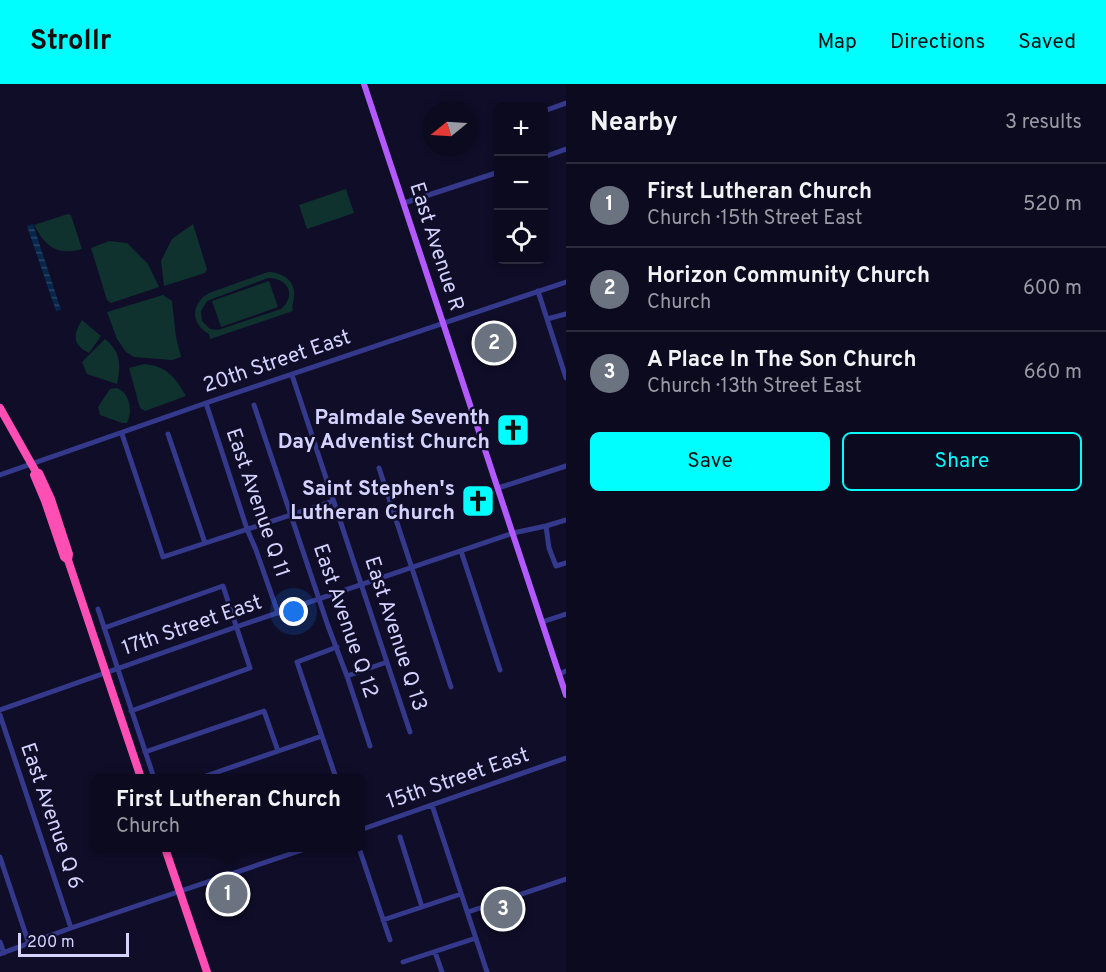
<!DOCTYPE html>
<html lang="en">
<head>
<meta charset="utf-8">
<style>
  body { margin:0; font-family:Overpass,sans-serif; background:#141327; color:#f1f3f6 }
  .controls { position:absolute; right:18px; top:18px; display:grid; overflow:hidden; border-radius:9px; box-shadow:0 3px 9px #0003 }
  .controls button { width:54px; height:54px; display:grid; place-items:center; padding:0; border:0; border-bottom:2px solid #2b2b3c; background:#0b0a1e; color:#f1f3f6; font:30px sans-serif }
  .compass { position:absolute; left:422px; top:18px; width:54px; height:54px; border-radius:50%; background:#0b0a1e; box-shadow:0 3px 9px #0003; rotate:252deg }
  .scale { position:absolute; left:18px; bottom:15px; width:111px; box-sizing:border-box; padding-left:6px; border:3px solid #d4d3ff; border-top:0; font-size:16px; line-height:21px; white-space:nowrap; color:#d4d3ff; -webkit-text-stroke:4px #0f0d28; paint-order:stroke }
  .you { position:absolute; left:294px; top:528px; width:21px; height:21px; margin:-15px; border:4px solid #fff; border-radius:50%; background:#1a73e8; box-shadow:0 0 0 9px #1a73e833 }
  .badge { display:grid; place-items:center; width:39px; height:39px; border-radius:50%; background:#00fefe; color:#fff; font-size:20px; font-weight:700 }
  .pin { position:absolute; translate:-50% -50%; border:3px solid #fff; box-shadow:0 2px 6px #0006 }
  .popup { position:absolute; left:92px; top:690px; width:273px; height:78px; box-sizing:border-box; display:grid; place-content:center; border-radius:9px; background:#0b0a1e; filter:drop-shadow(0 2px 4px #0005); font-size:20px; white-space:nowrap; color:#9a9aa4 }
  .popup b { font-size:22px; color:#f1f3f6 }
  .popup::after { content:''; position:absolute; left:50%; top:100%; margin-left:-12px; border:12px solid transparent; border-top-color:#0b0a1e }
  .list { margin:0; padding:0; list-style:none }
  h2 { display:flex; justify-content:space-between; align-items:center; height:78px; margin:0; padding:0 24px; font-size:26px }
  h2 small { font-size:20px; font-weight:400; color:#9a9aa4 }
  .list li { display:grid; grid-template-columns:39px 1fr auto; gap:18px; align-items:center; box-sizing:border-box; height:84px; padding:0 24px; border-top:2px solid #2b2b3c }
  .list b { display:block; font-size:22px; white-space:nowrap }
  .list p { margin:0; font-size:20px; white-space:nowrap; color:#9a9aa4 }
  .list em { font-size:20px; font-style:normal; color:#9a9aa4 }
  .actions { display:flex; gap:12px; padding:18px 24px }
  .actions a { flex:1; padding:14px 0; border:2px solid #00fefe; border-radius:9px; text-align:center; font-size:21px; color:#00fefe }
  .actions .main { background:#00fefe; color:#111 }
  .icon { flex:none; width:33px; height:33px; fill:none; stroke:currentColor; stroke-width:2; stroke-linecap:round; stroke-linejoin:round }
  .map { position:relative; flex:none; width:566px; height:888px; overflow:hidden }
  header { display:flex; align-items:center; gap:36px; box-sizing:border-box; height:84px; padding:0 30px; background:#00fefe; color:#111 }
  header strong { font-size:28px }
  nav { display:flex; gap:33px; margin-inline-start:auto; font-size:21px }
  main { display:flex }
  aside { flex:1; background:#0b0a1e }
  .map>svg:first-child { display:block }
  .garden { fill:#0f322e; fill-rule:evenodd }
  .water { fill:url(#water-rules) }
  .lines { fill:none; stroke-linecap:round; stroke-linejoin:round }
  .minor { stroke:#34398b; stroke-width:5 }
  .major { stroke:#b25aff; stroke-width:6 }
  .highway { stroke:#ff4eb4; stroke-width:8 }
  .labels { text-anchor:middle; dominant-baseline:central; stroke-width:5; stroke-linejoin:round; paint-order:stroke }
  .street-label { font-size:21px; fill:#d4d3ff; stroke:#0f0d28 }
  .poi-label { font-size:21px; font-weight:bold; fill:#d4d3ff; stroke:#0f0d28; text-anchor:end }
</style>
</head>
<body>
<header>
<strong>Strollr</strong>
<nav><a>Map</a><a>Directions</a><a>Saved</a></nav>
</header>
<main>
<div class="map">
<svg width="566" height="888" viewBox="0 0 566 888">
  <defs>
    <pattern id="water-rules" width="6" height="5" patternUnits="userSpaceOnUse" patternTransform="scale(1.5)"><rect width="6" height="5" fill="#07274c"/><path d="M0 2.5h6" fill="none" stroke="#2a4567"/></pattern>
  </defs>
  <rect width="100%" height="100%" fill="#0f0d28"/>
  <path class="garden" d="M346,105L354,129L307,145L299,121Z
    M68,130L71,131L82,165C58,172 45,163 34,141Z
    M193,140L207,185L205,189L164,202L161,177L172,155Z
    M109,157L127,159L148,180L159,203L111,219L107,216L91,164Z
    M268,188C282,188 296,197 294,212C294,219 291,221 293,227L210,255L209,250C190,240 191,219 209,209ZM268,194C288,194 297,211 281,225L218,246L210,245L202,237L201,227L207,217Z
    M269,197L278,223L221,243L212,217Z
    M163,211L172,217L176,253L181,273L172,276L134,273L126,268L117,255L107,228Z
    M82,236L101,252L89,269C72,261 73,250 82,236Z
    M105,255C121,268 121,281 117,300L87,290L82,278Z
    M144,280C167,282 175,293 186,312L145,327L140,324L129,284Z
    M117,304C130,309 133,327 127,339H122L100,331L98,323L110,305Z"/>
  <path class="water" d="M33,140L61,226L56,227L27,142Z"/>
  <g class="lines">
    <path class="minor" d="M544,27L566,19
      M544,73L566,65
      M404,119L499,88
      M538,207L566,294
      M547,235L566,230
      M292,291L410,648
      M206,319L247,445L256,466L278,529
      M254,321L328,542L347,592L370,662
      M122,350L163,473L333,417
      M168,350L205,459
      M379,384L451,603
      M0,391L206,319L566,198
      M498,404L566,382
      M546,442L549,464L556,482L566,479
      M461,467L500,586
      M98,525L154,694
      M542,538L566,530
      M104,544L223,502L250,584L131,627
      M559,590L566,587
      M347,592L387,578
      M0,626L236,543L513,449L546,442L566,436
      M0,631L71,844
      M145,668L264,627L278,667
      M200,694L322,652
      M336,694L297,578L337,563
      M432,721L487,888
      M360,746L566,674
      M400,753L422,823
      M359,764L390,856
      M0,773L29,860
      M468,828L566,795
      M383,836L461,810
      M0,858L4,869
      M435,868L442,888
      M0,870L71,844L308,764
      M403,878L476,854"/>
    <path class="major" d="M364,0L566,611"/>
    <path class="highway" d="M0,324L36,388L34,391L45,417L64,473L68,476L141,694
      M36,388L39,389L51,415L69,470L68,476
      M165,764L207,888"/>
  </g>
  <defs>
    <symbol id="church-square" viewBox="-11 -11 22 22"><rect x="-9" y="-9" width="18" height="18" rx="4" fill="#00fefe" stroke="#0f0d28"/><path d="M-1.2-6h2.4v3.5h3.3v2.4h-3.3V6h-2.4V-.1h-3.3v-2.4h3.3Z" fill="#111"/></symbol>
  </defs>
  <g fill-rule="evenodd">
    <use href="#church-square" x="494" y="327" width="38" height="38"/>
    <use href="#church-square" x="459" y="398" width="38" height="38"/>
  </g>
  <g class="labels">
    <g class="street-label">
      <text transform="translate(436 163) rotate(72)">East Avenue R</text>
      <text transform="translate(277 278) rotate(-19)">20th Street East</text>
      <text transform="translate(257 419) rotate(71)">East Avenue Q 11</text>
      <text transform="translate(345 537) rotate(71)">East Avenue Q 12</text>
      <text transform="translate(192 542) rotate(-19)">17th Street East</text>
      <text transform="translate(395 550) rotate(72)">East Avenue Q 13</text>
      <text transform="translate(458 695) rotate(-19)">15th Street East</text>
      <text transform="translate(51 732) rotate(71)">East Avenue Q 6</text>
    </g>
    <g class="poi-label">
      <text x="490" y="334">Palmdale Seventh<tspan x="490" dy="24">Day Adventist Church</tspan></text>
      <text x="455" y="405">Saint Stephen's<tspan x="455" dy="24">Lutheran Church</tspan></text>
    </g>
  </g>
</svg>
<div class="controls">
<button>+</button>
<button>−</button>
<button><svg class="icon" aria-label="locate" viewBox="0 0 24 24"><circle cx="12" cy="12" r="6"/><path d="M12 2v4M12 18v4M2 12h4M18 12h4"/></svg></button>
</div>
<svg class="compass" viewBox="-18 -18 36 36"><path d="M0-13l5 13h-10z" fill="#e53935"/><path d="M0 13l5-13h-10z" fill="#9a9aa4"/></svg>
<div class="scale">200 m</div>
<div class="you"></div>
<div class="pin badge" style="left:228px;top:810px;background:#6b7280">1</div>
<div class="popup"><b>First Lutheran Church</b>Church</div>
<div class="pin badge" style="left:494px;top:259px;background:#6b7280">2</div>
<div class="pin badge" style="left:503px;top:825px;background:#6b7280">3</div>
</div>
<aside>
<h2>Nearby<small>3 results</small></h2>
<ul class="list">
<li><span class="badge" style="background:#6b7280">1</span><div><b>First Lutheran Church</b><p>Church · 15th Street East</p></div><em>520 m</em></li>
<li><span class="badge" style="background:#6b7280">2</span><div><b>Horizon Community Church</b><p>Church</p></div><em>600 m</em></li>
<li><span class="badge" style="background:#6b7280">3</span><div><b>A Place In The Son Church</b><p>Church · 13th Street East</p></div><em>660 m</em></li>
</ul>
<div class="actions"><a class="main">Save</a><a>Share</a></div>
</aside>
</main>
</body>
</html>
